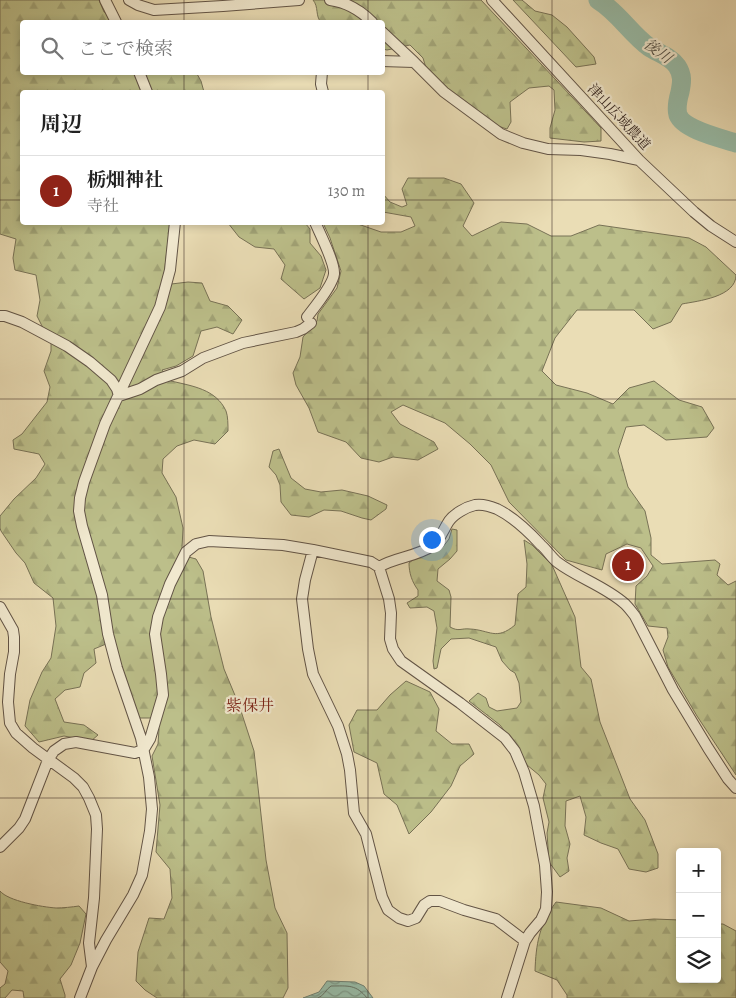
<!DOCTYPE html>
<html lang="ja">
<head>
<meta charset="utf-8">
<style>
  body { margin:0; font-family:Alegreya,"Noto Serif JP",serif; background:#f6f6f6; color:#222 }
  .controls { position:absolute; right:15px; bottom:15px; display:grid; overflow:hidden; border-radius:5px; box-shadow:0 2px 8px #0003 }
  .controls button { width:45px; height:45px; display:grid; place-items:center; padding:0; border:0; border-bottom:1px solid #e0e0e0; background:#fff; color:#222; font:25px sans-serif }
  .you { position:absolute; left:431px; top:539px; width:18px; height:18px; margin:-12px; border:4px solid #fff; border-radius:50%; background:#1a73e8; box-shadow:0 0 0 8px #1a73e833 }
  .badge { display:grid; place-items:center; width:32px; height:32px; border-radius:50%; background:#8f2418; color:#fff; font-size:16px; font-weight:700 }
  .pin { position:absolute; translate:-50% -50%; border:2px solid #fff; box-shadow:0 1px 5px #0006 }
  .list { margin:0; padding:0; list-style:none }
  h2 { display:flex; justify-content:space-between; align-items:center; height:65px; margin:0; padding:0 20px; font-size:21px }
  h2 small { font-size:16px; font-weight:400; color:#767676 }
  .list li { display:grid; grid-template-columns:32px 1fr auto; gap:15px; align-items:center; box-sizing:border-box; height:70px; padding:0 20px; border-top:1px solid #e0e0e0 }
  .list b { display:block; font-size:19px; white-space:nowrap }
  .list p { margin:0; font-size:16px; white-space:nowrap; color:#767676 }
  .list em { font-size:16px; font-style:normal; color:#767676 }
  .icon { flex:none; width:28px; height:28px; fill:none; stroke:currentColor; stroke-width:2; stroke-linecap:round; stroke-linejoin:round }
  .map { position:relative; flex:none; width:736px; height:998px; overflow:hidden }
  .search { position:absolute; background:#fff; box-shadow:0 2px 8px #0003; left:20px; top:20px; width:365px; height:55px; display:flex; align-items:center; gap:12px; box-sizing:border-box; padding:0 18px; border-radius:5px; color:#767676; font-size:19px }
  .panel { position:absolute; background:#fff; box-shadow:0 2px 8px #0003; left:20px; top:90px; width:365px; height:135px; border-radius:5px }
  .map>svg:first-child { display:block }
  .forest { fill:url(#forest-firs); stroke:#787256 }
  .water { fill:url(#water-waves); stroke:#708173 }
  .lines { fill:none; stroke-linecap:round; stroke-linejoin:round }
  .shore { stroke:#667265; stroke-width:1 }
  .river { stroke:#98bda9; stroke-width:19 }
  .minor-casing { stroke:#625446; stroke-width:12 }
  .minor { stroke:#f1e9cf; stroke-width:10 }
  .grid { fill:none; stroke:#352621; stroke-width:1; stroke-opacity:0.55 }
  .labels { text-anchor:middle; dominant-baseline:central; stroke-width:4.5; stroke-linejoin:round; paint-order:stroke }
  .street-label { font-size:14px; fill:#352621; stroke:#f1e9cf }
  .water-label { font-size:15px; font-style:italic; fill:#4e4c43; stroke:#f1e9cf }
  .quarter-label { font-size:16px; fill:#7a1f14; stroke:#f1e9cf }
</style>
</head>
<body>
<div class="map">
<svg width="736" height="998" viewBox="0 0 736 998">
  <defs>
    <pattern id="forest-firs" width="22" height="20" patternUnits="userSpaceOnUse" patternTransform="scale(1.25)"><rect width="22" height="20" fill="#bcbf8a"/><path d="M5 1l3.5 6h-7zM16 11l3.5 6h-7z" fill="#a2a477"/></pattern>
    <pattern id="water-waves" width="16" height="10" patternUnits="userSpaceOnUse" patternTransform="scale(1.25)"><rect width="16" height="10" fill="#98bda9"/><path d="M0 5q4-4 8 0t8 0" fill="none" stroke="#7d9989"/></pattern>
  </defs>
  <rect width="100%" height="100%" fill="#eaddb5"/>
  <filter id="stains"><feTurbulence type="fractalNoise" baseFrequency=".004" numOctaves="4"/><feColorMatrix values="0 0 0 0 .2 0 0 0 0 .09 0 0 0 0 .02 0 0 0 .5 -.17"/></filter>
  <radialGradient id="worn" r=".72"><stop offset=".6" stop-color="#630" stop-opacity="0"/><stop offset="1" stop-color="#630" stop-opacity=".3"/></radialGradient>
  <path class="forest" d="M0,0H99L104,12L124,22H22V72L193,73L197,74L201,81L204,92H22V222L170,223L163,285L188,282L202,283L210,301L228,306L242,320L233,334L217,327L201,331L193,356L176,366L162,370L171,381C192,386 216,389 226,411C228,416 228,425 228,431L215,444L194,440L177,446L163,459L162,473L176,497L183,528L182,548L185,556L196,559L203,571L211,617L224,669L239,705L254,751L266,860L275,908L287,933L288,988L283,998H157L145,990L136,981L138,952L149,918L164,919L172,898L170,869L156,852L160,805L152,756L158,744L159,729L154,718H138C131,692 123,667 111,642L94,649L96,663L84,673L80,687L65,690L55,699L64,722L84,725L98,735L91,741L64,736L39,742L25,726L30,700L42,672L51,658L56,626L53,598L34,583L25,563L16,553L1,531L0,528V516L14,499L36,478L45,464L39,454L14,449L13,440L22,434L47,402L50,387L44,371L51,351V336L44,330L37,316L40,300L36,275L15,270L13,258L16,239L0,234Z
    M313,0H481L601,128V141L584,142L550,138V128L555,110L554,90L549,86L529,88L510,102L511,122L507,129L491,124L453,94L426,68L423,58L410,45L387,50L383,49L382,22H321C315,16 319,7 313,0Z
    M513,0H522L535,11L552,15L567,27L594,57L596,64L576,67Z
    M408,178H444L461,184L474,203L463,226L472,236L501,222L527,224L551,236H571L599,225L689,238L706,247L736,275C736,297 698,301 682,304L671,322L653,329L634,310H577L555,338L542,371L556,385L587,393L613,404L629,388L654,381L679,400L702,407L714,428L707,437L666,440L644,425L626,427L618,451L628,487L645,511L651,538V555L662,564L715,560L720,564L717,575L728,585L736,581V775L697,716L668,667L663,650L668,637L667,628L648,626L635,604L636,586L647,576L653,566L641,548L627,544L606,554L602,570L566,560L509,502L491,465L470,444L445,423L403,405L391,412L400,424L434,442L438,449L418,460L393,457L379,462L361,458L346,442L318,432L309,408L296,385L293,373L300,357L303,337L317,321L318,314L337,288L341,271L330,238L323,223H355L381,232H401L415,226L411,217L383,212V194L390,202L402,207L407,205L402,189Z
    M250,222L305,223L310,229V243L321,256L326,270L320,288L304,299L281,279L285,265L274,249L255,247L239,237L228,223H240Z
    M279,449L291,478L305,489L321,492L342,490L368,496L387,505L386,509L371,520L362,518L341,511L324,510L309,517L291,515L281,502L280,485L276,475L269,467L273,451Z
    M452,529L457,530V551L450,559L438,569L437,581L449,590L451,597L450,627C459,632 461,628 470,629C490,630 496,641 515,625L518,594L526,587L527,564L524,540L532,545L552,565L575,617L581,667L591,679L600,722L630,799L645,820L658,854V868L646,872L629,869L618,849L601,843L584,835L586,817L580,796L566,801L565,826L570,844L567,858L569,871L560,877L549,862L547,833L549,822L543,798L546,784L539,775L527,765L512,741L500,725L469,701L478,693L486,698L489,707L497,711L517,708L521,702L519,683L515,673L510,670L502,661L496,647L469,638L451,639L441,649L437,668L434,669L433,661L437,628L434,611L427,607L410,608L407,603L418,596V590C412,582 409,573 409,563L419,555L442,548L449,539Z
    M406,681L430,692L439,709L436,731L452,744H469L474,754L460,766L451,786L431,812L409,834L397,805L384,794L377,763L354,752L349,725L357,710H377L390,695Z
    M0,891C8,901 42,907 56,908C63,908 72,907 79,906L86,914L80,943L71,965L60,979L65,995V998H24L23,991L12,990L5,998H0V988L5,984L8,971L0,962Z
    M556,902L601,908L629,921L654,919L680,920V979H717V924H723L736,931V998H567V995L557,980L535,971C536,944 539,925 556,902Z"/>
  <path class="water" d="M327,981L355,982L364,986L373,998H303L319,992Z"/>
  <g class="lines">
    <path class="shore" d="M318,998C324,996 326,989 331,986C348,986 356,984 367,998"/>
    <path class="river" d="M598,0C618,12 630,33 649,47C658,53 671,57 677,66C683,75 682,82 680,92C678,99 676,108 678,115C684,130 721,138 736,143"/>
    <defs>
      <path id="minor" d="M105,0L116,22
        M129,0L138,5L154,10L223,6L299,0
        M330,0C346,2 361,11 372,22
        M492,0L639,160L694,212L711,226L736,242
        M382,32L414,62L444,92L501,134L523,143L548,149L581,150L610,154L639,160
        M382,61L414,62
        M139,72L147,92
        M322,72L321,84L323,92
        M0,316H5L22,322L67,346L90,362L111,380L117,389L119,396
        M307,317C314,308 333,285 334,274C335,263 320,234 315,222
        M119,396L140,389L156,380L182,371L203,358L243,343L296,332L303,329L311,323
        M313,550L305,580L302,599L308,649L313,674L338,726L347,754L350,770L354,813L366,834L382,897L388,910L399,918L408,921L416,918L424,905L430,901H440L464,910L496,919L525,941
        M379,567C395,557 416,557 432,546C441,539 443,530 449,521C454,514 466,507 475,505C482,504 490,506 497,509C513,517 529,532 541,545C547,550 551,557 557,562C578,578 605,586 625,604C629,608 632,612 635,616L673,690L708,748L728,779L736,788
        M0,607L13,630L14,637V652L10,674L8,702L10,723L16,733L33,748L74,778L83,787L89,798L96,815L97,829L94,898L89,943L92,967
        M0,847L19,828L25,819L48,760L54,751L64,744L76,742L135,753L144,749L150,739L163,695L161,674L155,634L158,617L170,584L186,552L196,544L209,541L283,545L313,550L371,562L379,567L389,599L391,613L390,639L393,649L401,661L460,703L505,738L515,751L524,772L534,806L545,865L547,892L546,909L541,920L530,933L525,941L507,998
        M80,998L92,967L106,940L133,895L142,875L150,831L152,809L149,777L141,738L117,668L108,634L102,595L82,526L79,511L80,498L84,482L105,424L160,307L170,270L175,222"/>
    </defs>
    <use href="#minor" class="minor-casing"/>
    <use href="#minor" class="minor"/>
  </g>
  <path class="grid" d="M184,0V22M368,0V22M552,0V998M184,72V92M368,72V92M0,200H22M382,200H736M184,222V998M368,222V998M0,399H736M0,599H736M0,798H736"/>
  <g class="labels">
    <g class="street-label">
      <text transform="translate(619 117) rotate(47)">津山広域農道</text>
    </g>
    <g class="water-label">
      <text transform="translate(658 51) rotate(36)">後川</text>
    </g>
    <g class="quarter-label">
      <text x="250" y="706">紫保井</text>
    </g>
  </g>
  <rect width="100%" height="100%" filter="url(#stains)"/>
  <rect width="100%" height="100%" fill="url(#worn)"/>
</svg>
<div class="controls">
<button>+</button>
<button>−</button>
<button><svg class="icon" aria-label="layers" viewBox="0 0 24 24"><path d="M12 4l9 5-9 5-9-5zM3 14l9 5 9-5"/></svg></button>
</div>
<div class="you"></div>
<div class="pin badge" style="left:628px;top:565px">1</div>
<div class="search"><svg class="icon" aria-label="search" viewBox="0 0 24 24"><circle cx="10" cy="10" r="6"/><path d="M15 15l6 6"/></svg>ここで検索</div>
<section class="panel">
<h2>周辺<small></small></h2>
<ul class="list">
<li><span class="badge">1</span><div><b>栃畑神社</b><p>寺社</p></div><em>130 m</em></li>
</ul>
</section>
</div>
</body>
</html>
